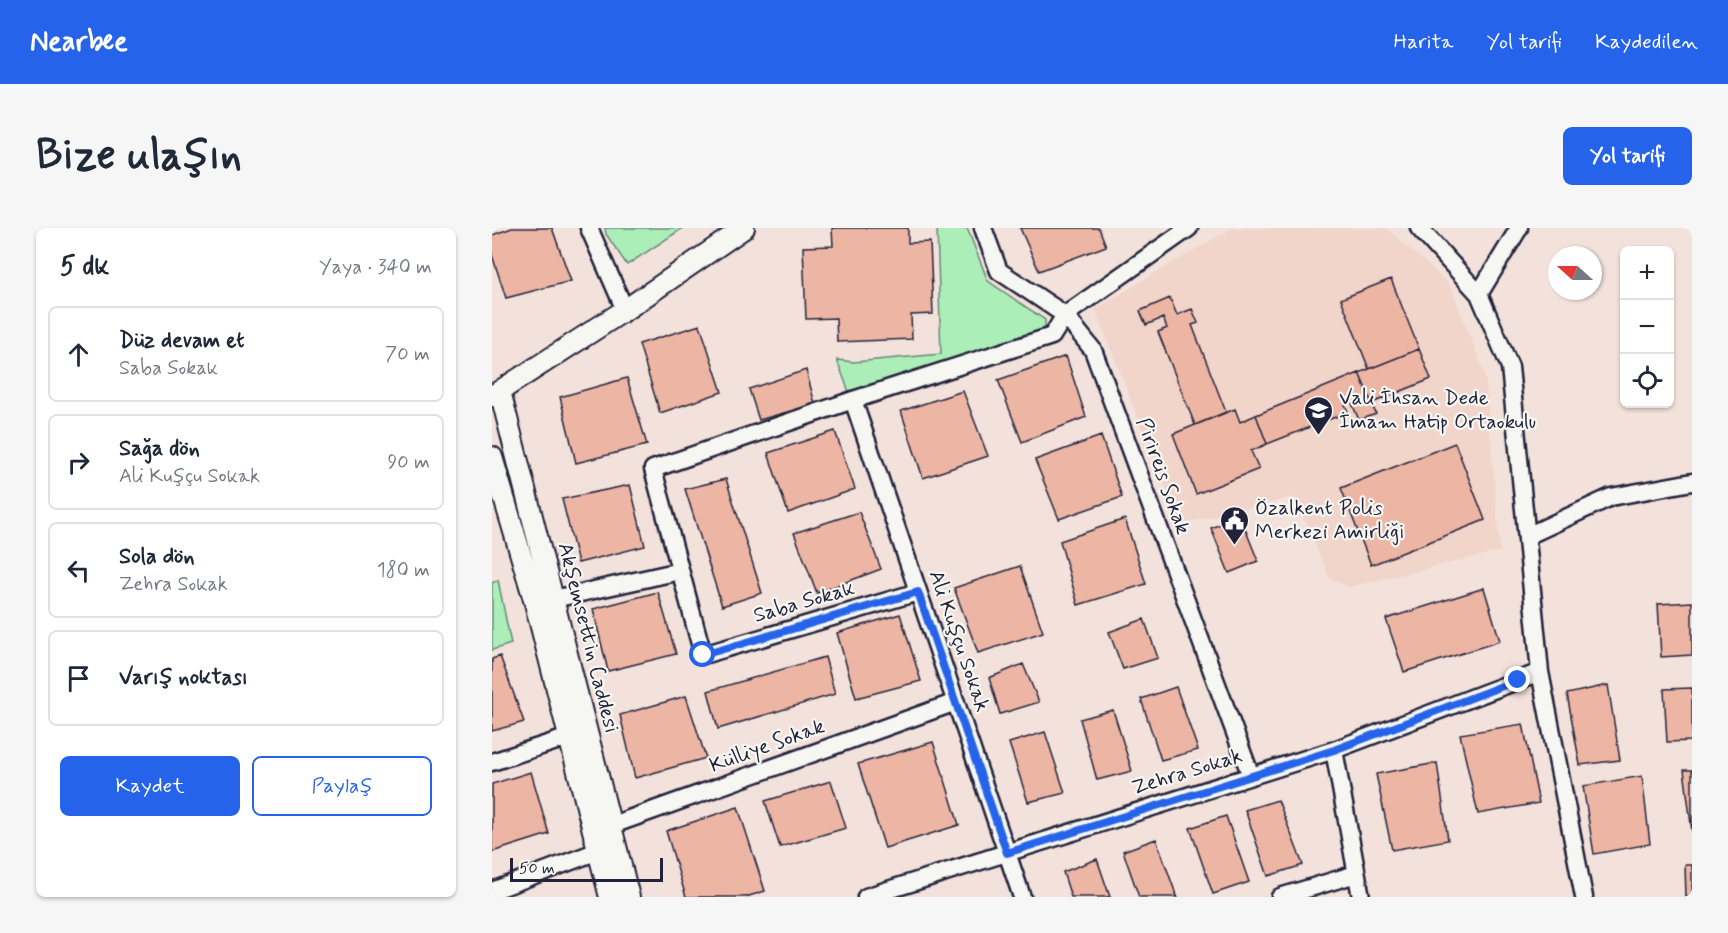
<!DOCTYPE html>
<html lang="tr">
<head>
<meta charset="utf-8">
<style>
  body { margin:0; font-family:Mynerve,sans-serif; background:#f6f6f7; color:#1f2937 }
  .controls { position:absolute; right:18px; top:18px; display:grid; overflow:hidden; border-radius:9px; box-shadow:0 2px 4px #0004 }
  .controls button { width:54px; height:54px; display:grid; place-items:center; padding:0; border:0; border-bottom:2px solid #e0e1e3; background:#fff; color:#1f2937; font:30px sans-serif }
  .compass { position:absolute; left:1056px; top:18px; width:54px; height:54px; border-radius:50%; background:#fff; box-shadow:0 2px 4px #0004; rotate:291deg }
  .scale { position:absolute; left:18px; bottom:15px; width:153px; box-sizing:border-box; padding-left:6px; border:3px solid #22223b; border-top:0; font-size:16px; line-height:21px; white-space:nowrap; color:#22223b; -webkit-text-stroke:4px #f6f6f2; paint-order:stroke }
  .stop { position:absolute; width:18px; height:18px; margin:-14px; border:4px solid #2563eb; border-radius:50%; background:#fff }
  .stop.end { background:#2563eb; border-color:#fff; box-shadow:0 2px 6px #0008 }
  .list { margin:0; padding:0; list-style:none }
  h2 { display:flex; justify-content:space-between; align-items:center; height:78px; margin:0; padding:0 24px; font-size:26px }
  h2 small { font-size:20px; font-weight:400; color:#747a83 }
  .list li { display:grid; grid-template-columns:39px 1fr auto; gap:18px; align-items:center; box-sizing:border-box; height:96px; margin:0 12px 12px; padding:0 12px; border:2px solid #e0e1e3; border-radius:9px }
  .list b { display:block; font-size:22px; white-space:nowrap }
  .list p { margin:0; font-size:20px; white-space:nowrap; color:#747a83 }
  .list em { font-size:20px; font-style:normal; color:#747a83 }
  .actions { display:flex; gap:12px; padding:18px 24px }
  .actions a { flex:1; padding:14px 0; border:2px solid #2563eb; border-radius:9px; text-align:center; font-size:21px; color:#2563eb }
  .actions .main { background:#2563eb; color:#fff }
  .icon { flex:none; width:33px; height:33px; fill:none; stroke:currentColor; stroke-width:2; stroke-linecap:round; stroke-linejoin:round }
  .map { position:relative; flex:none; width:1200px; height:669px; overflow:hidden; border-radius:9px }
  header { display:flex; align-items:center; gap:36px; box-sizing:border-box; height:84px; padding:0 30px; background:#2563eb; color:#fff }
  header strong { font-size:28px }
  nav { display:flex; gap:33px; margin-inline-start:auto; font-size:21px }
  .intro { display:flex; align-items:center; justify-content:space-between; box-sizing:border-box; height:144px; padding:0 36px }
  h1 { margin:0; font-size:42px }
  .button { padding:15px 27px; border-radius:9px; background:#2563eb; color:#fff; font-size:21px; font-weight:700 }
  main { display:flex; gap:36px; padding:0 36px }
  aside { flex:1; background:#fff; border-radius:9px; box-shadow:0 2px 4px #0004 }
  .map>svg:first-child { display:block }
  .built { fill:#f1d4ca }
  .green { fill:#abeeb8; stroke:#66887a; stroke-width:1.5 }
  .building { fill:#edb5a4; stroke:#22223b; stroke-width:1.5 }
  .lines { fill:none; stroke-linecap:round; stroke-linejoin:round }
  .minor-casing { stroke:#22223b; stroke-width:21 }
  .tertiary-casing { stroke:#22223b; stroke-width:24 }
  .minor { stroke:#f6f6f2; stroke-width:16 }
  .tertiary { stroke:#f6f6f2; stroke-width:20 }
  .route { stroke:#2563eb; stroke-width:8 }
  .labels { text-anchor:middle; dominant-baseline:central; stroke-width:4.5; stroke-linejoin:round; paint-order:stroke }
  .poi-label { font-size:21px; fill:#22223b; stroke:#f6f6f2; text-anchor:start }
  .street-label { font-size:21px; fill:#22223b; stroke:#f6f6f2 }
</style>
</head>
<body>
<header>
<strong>Nearbee</strong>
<nav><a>Harita</a><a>Yol tarifi</a><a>Kaydedilen</a></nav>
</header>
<div class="intro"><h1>Bize ulaşın</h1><a class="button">Yol tarifi</a></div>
<main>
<aside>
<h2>5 dk<small>Yaya · 340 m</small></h2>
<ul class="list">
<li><svg class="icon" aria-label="ahead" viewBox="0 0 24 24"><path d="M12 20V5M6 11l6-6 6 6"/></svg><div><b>Düz devam et</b><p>Saba Sokak</p></div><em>70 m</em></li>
<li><svg class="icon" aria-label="right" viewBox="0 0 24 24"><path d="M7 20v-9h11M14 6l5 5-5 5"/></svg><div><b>Sağa dön</b><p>Ali Kuşçu Sokak</p></div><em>90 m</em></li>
<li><svg class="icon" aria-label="left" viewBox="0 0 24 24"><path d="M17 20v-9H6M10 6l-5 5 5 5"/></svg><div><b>Sola dön</b><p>Zehra Sokak</p></div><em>180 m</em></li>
<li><svg class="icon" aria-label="arrive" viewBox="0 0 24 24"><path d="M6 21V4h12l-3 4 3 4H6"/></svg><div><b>Varış noktası</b></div></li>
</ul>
<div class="actions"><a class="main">Kaydet</a><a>Paylaş</a></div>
</aside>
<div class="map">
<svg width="1200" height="669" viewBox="0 0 1200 669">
  <rect width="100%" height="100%" fill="#f3e2db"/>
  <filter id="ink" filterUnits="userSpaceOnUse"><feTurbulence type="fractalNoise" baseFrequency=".0167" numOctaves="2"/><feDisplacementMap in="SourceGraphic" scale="12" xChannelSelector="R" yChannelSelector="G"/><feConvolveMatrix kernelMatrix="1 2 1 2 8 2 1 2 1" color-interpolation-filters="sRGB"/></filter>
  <g filter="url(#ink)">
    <path class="built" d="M740,0H894L958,57L993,146L1008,323L857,359L837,349L803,269L688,296L603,81Z"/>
    <path class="green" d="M113,0H191L135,37L114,6Z
      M445,0H475L496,53L553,92V101L357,164L345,132L362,134L449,126Z
      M6,352L19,416L0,422V355Z"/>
    <path class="building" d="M20,0H60L79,53L14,70L0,27V7Z
      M340,0H416V15L438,14L441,86L419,87L420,111L345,114L344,90L314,91L311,19L341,18Z
      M528,0H607L614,18L547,43Z
      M899,51L927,121L877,141L849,71Z
      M678,70L685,87L700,81L706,95L700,97L734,184L703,197L666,104L675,100L671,90L654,97L648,83Z
      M208,97L230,164L168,185L147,116Z
      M927,121L939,151L880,175L867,145Z
      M574,128L594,189L530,214L506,152Z
      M314,142L323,176L267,192L257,161Z
      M867,145L884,186L867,192L859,173L853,176L856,184L775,216L764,187Z
      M135,150L155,217L84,235L68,169Z
      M471,163L496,228L431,250L409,183Z
      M743,181L748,194L764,187L775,216L759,223L767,241L704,266L681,206Z
      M343,203L363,261L296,285L276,225Z
      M609,208L630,269L567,291L543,232Z
      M963,215L993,292L879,337L849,260Z
      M234,251L270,365L230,378L193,261Z
      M138,257L153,318L86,335L70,271Z
      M367,284L389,341L325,365L302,305Z
      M748,288L766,333L737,345L719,300Z
      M633,291L654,356L586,377L568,313Z
      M528,338L551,404L486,425L462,360Z
      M992,360L1008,413L912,444L894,391Z
      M166,364L184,426L116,443L101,381Z
      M1200,374V427L1169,429L1166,376Z
      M408,386L429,453L364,470L345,405Z
      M652,391L666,430L631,441L617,404Z
      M8,428L32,494L0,503V431Z
      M333,429L343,466L226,501L216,463Z
      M531,436L547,474L508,486L497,450Z
      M1116,457L1128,532L1088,537L1075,466Z
      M684,459L706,522L669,532L649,471Z
      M1200,460V513L1175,514L1172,461Z
      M194,468L214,530L143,550L128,487Z
      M621,482L640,543L605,552L588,491Z
      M1031,496L1047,575L986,586L968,506Z
      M553,504L573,565L536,574L517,515Z
      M441,514L467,597L393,620L366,536Z
      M945,535L956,612L900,622L884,546Z
      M1192,542H1200V604Z
      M39,544L57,606L0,624V556Z
      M1150,548L1158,616L1102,626L1091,558Z
      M339,553L354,600L288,619L273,573Z
      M786,572L811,637L776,648L753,582Z
      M246,579L273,663L254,669H194L174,603Z
      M734,588L757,654L721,666L698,600Z
      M664,611L685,669H647L631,623Z
      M605,631L618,669H579L571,644Z
      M1193,637H1200V669H1194Z"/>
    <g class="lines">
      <defs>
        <path id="minor" d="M97,0L133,82
          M491,0L507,43L573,87L601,122L759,548
          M987,66L1027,0
          M361,172L530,669
          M1035,308L1119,269L1200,254
          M426,364L211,427L161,241L361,172L560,108L573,87L697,0
          M48,374L188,343
          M1048,444L1092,669
          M842,522L869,669
          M0,534L77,509
          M109,601L464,474
          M0,663L106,623
          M374,669L842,522L1048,444L1018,139L987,66L927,0
          M788,669L864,646"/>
        <path id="tertiary" d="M8,163L137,669
          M0,168L133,82L252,0
          M0,229L43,375L118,669"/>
      </defs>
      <use href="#minor" class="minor-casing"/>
      <use href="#tertiary" class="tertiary-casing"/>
      <use href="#minor" class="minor"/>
      <use href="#tertiary" class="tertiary"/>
    </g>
  </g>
  <g class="lines" filter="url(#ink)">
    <path class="route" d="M211,427L426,364L515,625L842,522L1026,452"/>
  </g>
  <defs>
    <symbol id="school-pin" viewBox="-11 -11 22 30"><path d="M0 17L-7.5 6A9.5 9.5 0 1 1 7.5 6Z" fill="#22223b" stroke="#f6f6f2"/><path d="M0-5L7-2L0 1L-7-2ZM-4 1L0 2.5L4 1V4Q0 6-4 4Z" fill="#fff"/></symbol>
    <symbol id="civic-pin" viewBox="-11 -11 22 30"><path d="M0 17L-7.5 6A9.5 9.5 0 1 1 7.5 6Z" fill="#22223b" stroke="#f6f6f2"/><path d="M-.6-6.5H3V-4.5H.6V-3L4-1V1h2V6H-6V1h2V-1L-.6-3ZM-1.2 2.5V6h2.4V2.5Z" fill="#fff"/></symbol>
  </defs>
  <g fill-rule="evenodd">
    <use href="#school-pin" x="810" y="166" width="33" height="45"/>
    <use href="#civic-pin" x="726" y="276" width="33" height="45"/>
  </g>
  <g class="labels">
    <g class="poi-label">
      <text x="847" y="170">Vali İhsan Dede<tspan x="847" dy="24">İmam Hatip Ortaokulu</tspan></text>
      <text x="763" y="280">Özalkent Polis<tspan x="763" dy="24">Merkezi Amirliği</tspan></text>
    </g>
    <g class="street-label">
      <text transform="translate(671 248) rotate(70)">Pirireis Sokak</text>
      <text transform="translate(312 374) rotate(-16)">Saba Sokak</text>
      <text transform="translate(96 410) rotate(76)">Akşemsettin Caddesi</text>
      <text transform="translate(467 413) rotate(71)">Ali Kuşçu Sokak</text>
      <text transform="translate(275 518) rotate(-20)">Külliye Sokak</text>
      <text transform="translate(695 544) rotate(-17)">Zehra Sokak</text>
    </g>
  </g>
</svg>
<div class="controls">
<button>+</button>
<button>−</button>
<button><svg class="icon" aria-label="locate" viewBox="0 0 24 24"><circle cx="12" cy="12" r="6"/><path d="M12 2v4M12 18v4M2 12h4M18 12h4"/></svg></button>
</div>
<svg class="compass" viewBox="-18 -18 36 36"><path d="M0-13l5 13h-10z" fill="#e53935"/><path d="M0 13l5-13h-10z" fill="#747a83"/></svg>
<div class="scale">50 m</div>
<div class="stop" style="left:211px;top:427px"></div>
<div class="stop end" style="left:1026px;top:452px"></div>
</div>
</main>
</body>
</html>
